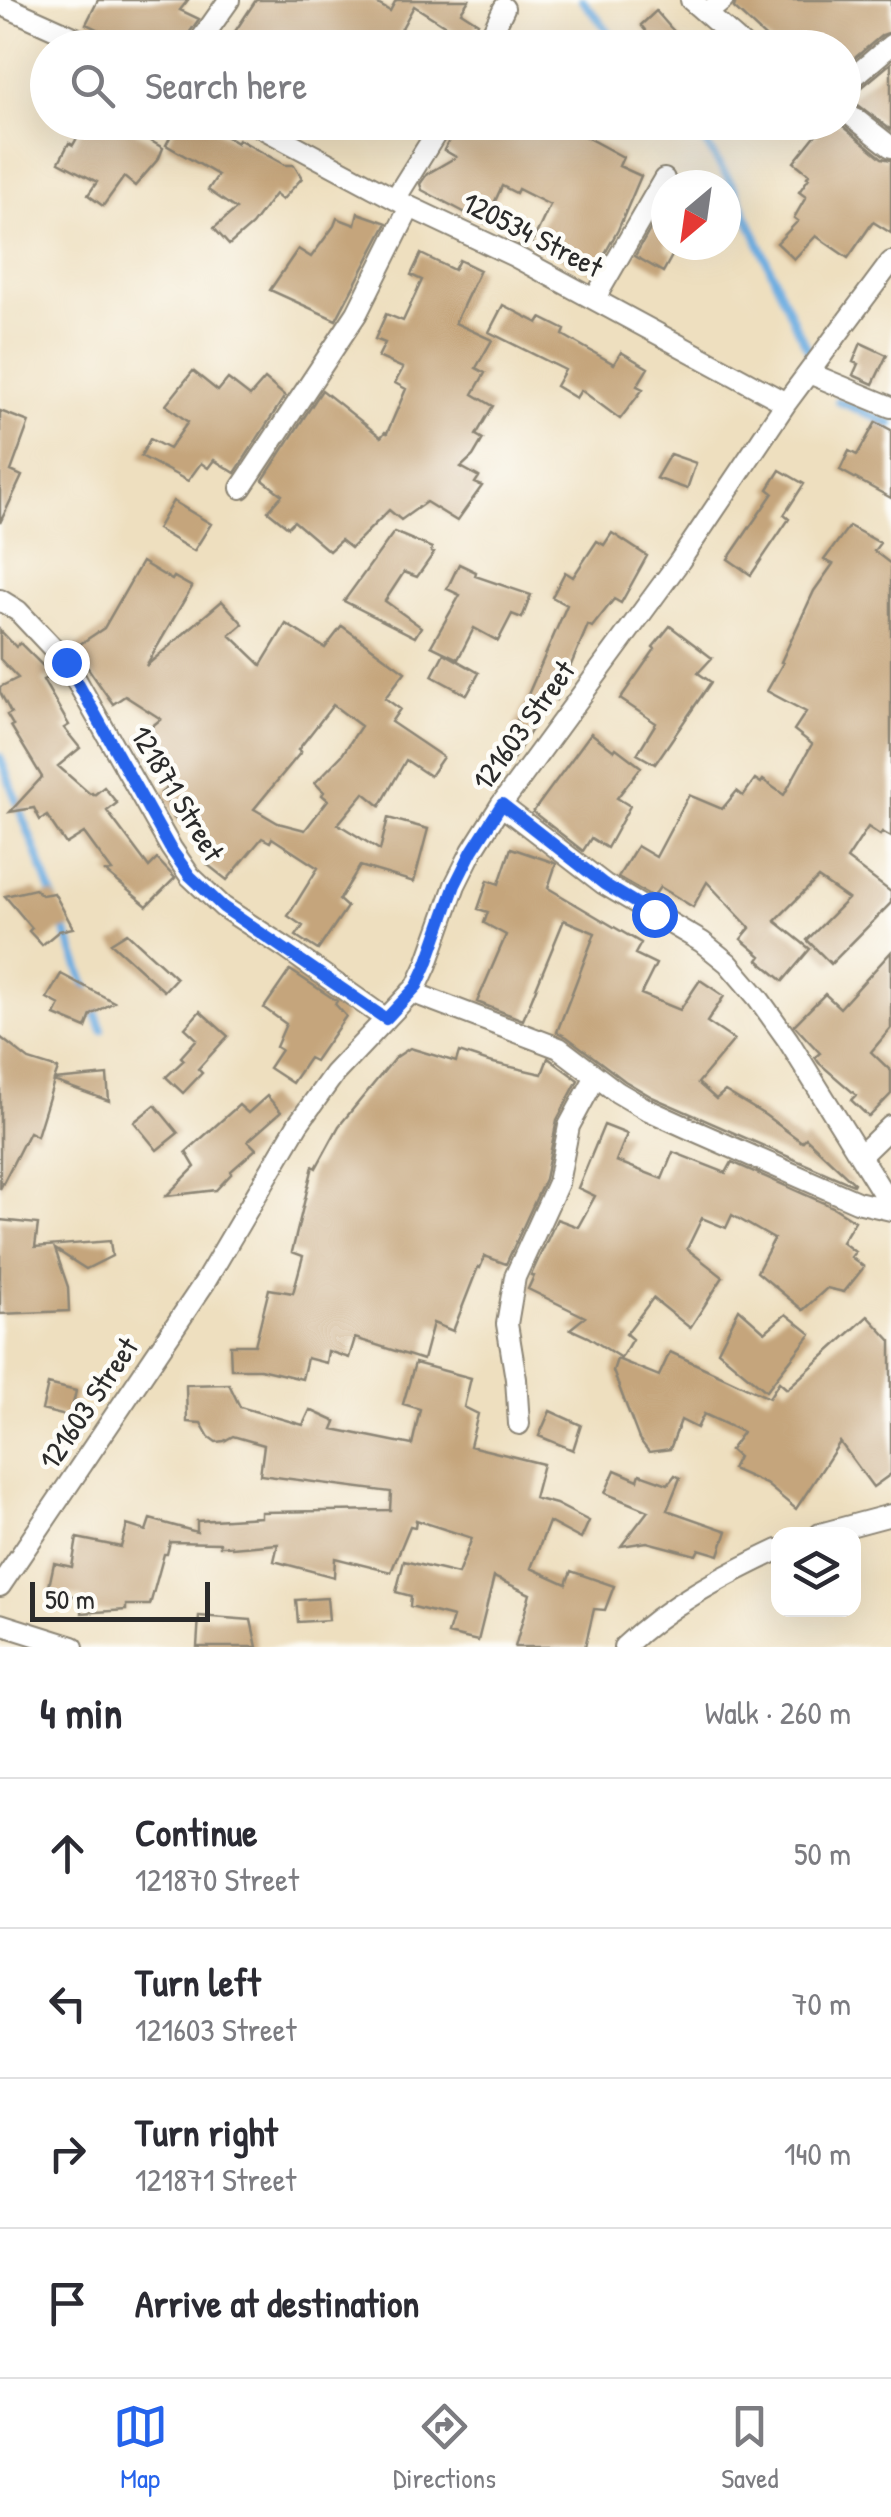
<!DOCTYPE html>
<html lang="en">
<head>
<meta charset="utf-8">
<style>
  body { margin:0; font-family:"Patrick Hand",sans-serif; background:#f2f2f3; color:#2b2b33 }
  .controls { position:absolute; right:30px; bottom:30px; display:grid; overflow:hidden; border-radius:20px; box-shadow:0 10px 40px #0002 }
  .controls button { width:90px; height:90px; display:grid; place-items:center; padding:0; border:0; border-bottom:2px solid #e1e1e2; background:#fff; color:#2b2b33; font:50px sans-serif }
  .compass { position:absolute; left:651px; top:170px; width:90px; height:90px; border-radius:50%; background:#fff; box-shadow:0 10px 40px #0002; rotate:209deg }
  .scale { position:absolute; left:30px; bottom:25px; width:180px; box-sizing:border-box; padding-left:10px; border:5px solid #2b2b2b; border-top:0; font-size:28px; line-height:35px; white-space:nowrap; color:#2b2b2b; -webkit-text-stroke:8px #fdfcf7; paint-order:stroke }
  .stop { position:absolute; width:30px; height:30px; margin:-22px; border:8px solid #2563eb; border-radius:50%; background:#fff }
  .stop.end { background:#2563eb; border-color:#fff; box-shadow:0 2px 10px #0008 }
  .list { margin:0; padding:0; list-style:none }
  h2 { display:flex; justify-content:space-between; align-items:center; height:130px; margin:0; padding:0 40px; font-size:42px }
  h2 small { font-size:32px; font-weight:400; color:#7c7c81 }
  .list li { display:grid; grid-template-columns:65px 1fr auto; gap:30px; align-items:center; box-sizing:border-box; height:150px; padding:0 40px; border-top:2px solid #e1e1e2 }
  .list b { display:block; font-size:38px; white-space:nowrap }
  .list p { margin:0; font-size:32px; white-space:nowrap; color:#7c7c81 }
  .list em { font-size:32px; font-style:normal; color:#7c7c81 }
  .icon { flex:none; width:55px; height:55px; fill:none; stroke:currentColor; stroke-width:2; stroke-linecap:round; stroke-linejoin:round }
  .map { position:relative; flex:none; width:891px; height:1647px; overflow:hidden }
  .search { position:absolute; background:#fff; box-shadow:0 10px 40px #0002; left:30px; right:30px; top:30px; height:110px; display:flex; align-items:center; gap:25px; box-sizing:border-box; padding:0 35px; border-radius:55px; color:#7c7c81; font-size:38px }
  .sheet { height:730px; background:#fff }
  nav { display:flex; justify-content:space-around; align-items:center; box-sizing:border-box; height:140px; border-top:2px solid #e1e1e2; background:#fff; font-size:28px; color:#7c7c81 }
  nav a { display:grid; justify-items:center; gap:5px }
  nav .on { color:#2563eb }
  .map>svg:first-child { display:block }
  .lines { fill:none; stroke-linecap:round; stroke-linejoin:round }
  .stream { stroke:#6dade1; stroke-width:8 }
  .building { fill:#c5a57c; fill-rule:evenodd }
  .street-casing { stroke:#8c8575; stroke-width:24 }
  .street { stroke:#fff; stroke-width:20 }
  .route { stroke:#2563eb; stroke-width:12 }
  .labels { text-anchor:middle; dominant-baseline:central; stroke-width:9; stroke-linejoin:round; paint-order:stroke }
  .street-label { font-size:30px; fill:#2b2b2b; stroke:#fdfcf7 }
</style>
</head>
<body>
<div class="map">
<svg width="891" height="1647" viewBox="0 0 891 1647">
  <rect width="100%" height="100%" fill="#fdfcf7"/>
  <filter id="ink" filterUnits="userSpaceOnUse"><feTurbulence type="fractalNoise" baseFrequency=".01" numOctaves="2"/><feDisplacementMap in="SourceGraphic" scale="20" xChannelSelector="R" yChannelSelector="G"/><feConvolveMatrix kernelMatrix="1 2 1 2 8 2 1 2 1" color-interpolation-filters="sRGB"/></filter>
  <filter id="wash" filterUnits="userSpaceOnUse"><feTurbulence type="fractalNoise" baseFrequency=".0048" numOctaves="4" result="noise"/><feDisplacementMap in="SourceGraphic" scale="40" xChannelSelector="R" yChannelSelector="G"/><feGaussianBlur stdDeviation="2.25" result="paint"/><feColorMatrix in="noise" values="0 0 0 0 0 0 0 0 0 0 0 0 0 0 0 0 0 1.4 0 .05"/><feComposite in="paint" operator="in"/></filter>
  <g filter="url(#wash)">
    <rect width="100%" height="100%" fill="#eedfbf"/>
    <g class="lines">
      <path class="stream" d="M582,0L623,48
        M692,122L735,189L797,329L812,356
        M838,401L891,424
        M0,757L54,899
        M62,922L89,993
        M93,1006L102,1030"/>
    </g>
    <g id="blocks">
      <path class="building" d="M98,0H188L180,10L199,19L184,40L181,48H138L109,31L107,34L86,24Z
        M256,0H371L390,11L396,0H469L461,12L478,23L468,40L414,6L391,48H322L301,36L299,48H224Z
        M736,0H891V32L882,35L844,67V48H777L734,8Z
        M656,11L670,27L690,48H659L641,25Z
        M891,63V130L849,98Z
        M86,122H118L163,148L159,158L135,186L124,177L103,206L88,195L97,182L59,162L69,143L73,145Z
        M178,122H202L237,143L238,139L285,165H294L302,178L282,200L275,194L252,225L229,245L214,228L236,209L208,190L218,175L166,145Z
        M459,122H558L623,157L619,166L641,176L618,230L594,273L563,260L564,258L532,243L550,205L518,189L516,193L502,186L485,223L422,190L420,184L427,174L456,157L444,150Z
        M826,122H838L882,158L891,160V233L873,222L848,258L816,236L794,259L777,243L798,221L794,218L806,197L799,192L809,178L807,177L809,174L794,162Z
        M666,210V249L673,254L663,272L635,256L655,221Z
        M358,213L387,223L336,320L270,290L298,249L311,257L334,226L337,218L355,225Z
        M421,254L454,270L459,260L480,270L455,323L492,340L476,368L485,373L473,394L493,406L476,435L483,439L473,456L461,467L479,477L475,483L482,486L457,521L426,502L401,520L389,510L351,548L341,540L329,551L294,521L288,527L268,511L282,495L263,480L322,390L381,437L385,432L387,433L406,389L395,383L403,368L378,357L385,343L375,339L386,314L403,321L422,280L411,275Z
        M503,305L538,323L541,318L565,330L563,335L614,364L621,352L648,368L637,386L643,389L620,419L581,390L576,398L556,386L565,370L489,332Z
        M861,343L887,355L873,384L853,375L858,364L853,362Z
        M193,371L218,391L228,379L250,396L265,379L285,396L235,473L214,460L208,468L201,463L188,481L141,456L150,439L169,449L188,422L166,405Z
        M0,411L29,422L11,471L22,476L0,523Z
        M876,422L891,430V498L840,470L849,451L857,455Z
        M670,454L696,463L687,489L656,478Z
        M780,470L804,484L784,515L789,519L751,575L728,559L773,493L768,489Z
        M173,501L211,524L194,551L157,529Z
        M849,526L880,543L874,551L891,564V837L882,832L880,835L868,827L847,859L891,892V903L831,964L807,940L848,899L818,878L775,921L810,949L783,981L758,960L761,956L741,939L750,928L707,882L693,907L660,887L653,897L618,877L637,846L656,857L689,795L722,809L737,791L743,796L755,779L761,783L763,780L784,795L812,744L794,730L806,712L767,691L783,663L781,662L814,591L833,564L824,560Z
        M394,532L432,548L431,552L434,553L417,577L404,572L385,601L421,627L415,637L344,601Z
        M612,533L647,556L621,603L614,599L592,627L588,625L556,700L552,698L510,764L500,759L567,605L552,597L565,572L573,577L597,541L604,545Z
        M142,562L172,580L174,577L192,587L146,666L222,601L243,624L230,635L261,665L286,624L325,648L342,626L405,672L385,698L400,709L391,722L443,757L430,776L406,760L380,806L364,793L338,824L380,850L388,818L428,829L414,882L360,866L339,900L347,907L318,950L296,936L303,926L288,916L318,868L272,838L270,842L262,838L227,880L208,865L220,849L174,818L177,816L161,793L172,784L136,739L161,719L125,696L113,704L74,648L104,628ZM333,705L361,726L342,755L315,783L324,792L322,795L328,800L305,830L278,823L254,809L301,752L298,750Z
        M459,564L476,572L475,576L531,595L522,618L512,614L498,641L474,628L458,659L431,646L460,595L447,589Z
        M670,626L712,658L698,673L711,682L655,764L637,754L656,723L620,699L655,649L653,647Z
        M0,630L16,647L20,643L52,675L43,680L69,725L64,728L80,748L58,766L90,794L92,793L94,795L104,787L117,803L107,811L149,867L157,859L175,878L147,906L106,872L112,871L84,833L66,844L47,816L40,820L34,808L10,812L42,777L11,726L13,725L7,715L11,713L0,692V687L18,678L0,659Z
        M444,653L479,673L467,695L432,676Z
        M591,733L614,751L616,748L641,767L617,798L630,806L607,848L591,838L583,851L533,812Z
        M511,848L552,862L556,864L548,888L641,943L635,954L656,964L641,994L680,1010L700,980L724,996L707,1022L734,1040L698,1083L716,1099L725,1091L765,1115L802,1142L806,1138L854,1183L853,1185L652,1097L625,1081L567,1037L557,1032L595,933L564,920L523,1020L477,1002L506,935L484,923L488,912L478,909L488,880L499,884Z
        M35,889L42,895L54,893L73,928L59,931L42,945L29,931L32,928L5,896Z
        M127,933L176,978L164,991L111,943Z
        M891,952V1028L871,1052L891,1071V1094L869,1117L851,1100L856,1095L819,1063L815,1057L820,1053L794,1025L825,994L840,1008Z
        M290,970L337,1001L335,1004L346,1016L315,1061L309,1058L292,1083L269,1068L281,1050L276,1047L286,1024L264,1008Z
        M61,974L114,1002L91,1015L86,1028L55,1015L60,1005L47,998Z
        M200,1011L228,1036L198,1069L202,1073L183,1093L166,1077L184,1060L181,1057L197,1039L185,1028Z
        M0,1037L29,1060L58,1069L54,1080L107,1075L109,1101L54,1081L37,1136L29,1132L0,1189Z
        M410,1048L456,1062L459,1052L489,1062L542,1074L548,1058L578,1080L557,1120L545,1179L506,1264L485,1256L480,1268L478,1267L453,1331L433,1323L423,1360L355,1338L349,1358L328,1351L326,1363L307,1358L302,1379L260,1369H231L230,1345H255L269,1289L293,1293L303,1256L292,1252L313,1166L316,1168L339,1126L395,1058Z
        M267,1096L281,1112L248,1141L256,1149L231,1171L232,1173L216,1190L166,1196L195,1167L186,1152L239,1105L248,1113Z
        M155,1105L178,1133L157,1150L134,1122Z
        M604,1125L627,1134L616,1161L662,1179L673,1152L726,1173L732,1162L833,1207L855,1221L842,1242L855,1252L851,1257L864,1267L844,1292L827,1288L803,1310L757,1272L774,1239L732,1215L726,1228L702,1218L687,1249L723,1277L690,1328L653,1298L626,1334L632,1339L621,1358L588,1337L570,1329L585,1317L528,1289L534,1276L531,1275L557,1219L578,1227L595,1196L578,1188Z
        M0,1220L38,1224L35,1247L110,1241L112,1256L86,1269L55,1249L68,1287L69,1311L0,1314Z
        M739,1309L765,1332L786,1314L811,1334L766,1391L718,1351Z
        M868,1316L891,1341V1474L873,1487L840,1442L796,1509L766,1484L732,1469L738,1457L730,1450L743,1432L704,1414L697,1428L681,1420L670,1449L649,1452L639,1439L613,1371L617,1359L659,1376L670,1352L769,1398L779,1382L787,1389Z
        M415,1363L471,1378L464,1407L478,1414L470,1446L543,1464L534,1498L556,1504L589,1521L581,1539L549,1522L531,1568L566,1584L571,1571L614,1586L605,1610L594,1609L585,1647H515L530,1594L494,1577L478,1641L448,1634L453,1617L410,1606L411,1596L396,1592L404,1561L458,1574L472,1538L416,1520L415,1527L410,1526L391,1572L335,1558L334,1577L274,1561L278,1544L232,1548L231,1546H220V1543L170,1542L167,1554H164L150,1605H126V1610L82,1613L83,1598L48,1591L54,1563L72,1567L77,1538L121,1547L127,1525L146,1531L150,1519L197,1532V1521L261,1517V1512L390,1510L391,1492L260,1475L264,1445L233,1436L224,1441L216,1442L209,1437L201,1423L187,1422L186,1385L229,1384L240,1407L303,1425L310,1410L336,1422L333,1429L412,1445L420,1409L403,1404Z
        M48,1384L76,1391L70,1417L42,1410Z
        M550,1411L581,1425L573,1450L539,1436Z
        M615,1470L638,1480L640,1474L668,1484L675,1475L680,1478L667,1510L727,1531L719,1555L699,1549L696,1555L647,1542L621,1546L648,1511L605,1493Z
        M327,1598L329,1620L298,1622L296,1600Z
        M199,1616L251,1620L257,1647H197Z"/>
    </g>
  </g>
  <g filter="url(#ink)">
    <use href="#blocks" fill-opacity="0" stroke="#8c8575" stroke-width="2.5"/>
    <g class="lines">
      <defs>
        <path id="street" d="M691,0L746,48
          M0,4L98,48
          M707,13L723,0
          M195,48L229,0
          M485,48L504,8
          M844,85L891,45
          M844,110L891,147
          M251,122L410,207L514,256L786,403
          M395,199L443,122
          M595,298L664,179
          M809,373L891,407
          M241,488L357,313L410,207
          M0,600L18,611L66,662L171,848L190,876L223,907L287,949L386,1019
          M501,805L604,884L702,942L728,963L758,998L788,1040L891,1206
          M411,992L559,1048L617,1092L646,1109L688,1128L857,1202L891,1210
          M861,1155L891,1126
          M519,1424L516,1379L507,1324L515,1277L558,1183L569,1126L596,1076
          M820,1534L891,1515
          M0,1586L205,1282L298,1124L334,1074L417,986L427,964L455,885L472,851L501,805L679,562L786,403L891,262
          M0,1624L73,1647
          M624,1647C668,1605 723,1576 778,1550"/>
      </defs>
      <use href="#street" class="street-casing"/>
      <use href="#street" class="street"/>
    </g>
  </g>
  <g class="lines" filter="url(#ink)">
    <path class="route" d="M66,662L170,848L190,876L223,907L386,1019L417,986L427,964L455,885L472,851L502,804L604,884L654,914"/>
  </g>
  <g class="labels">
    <g class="street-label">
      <text transform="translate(533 234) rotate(27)">120534 Street</text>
      <text transform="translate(523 725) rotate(-54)">121603 Street</text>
      <text transform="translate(178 793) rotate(59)">121871 Street</text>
      <text transform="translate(88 1403) rotate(-56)">121603 Street</text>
    </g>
  </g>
</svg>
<div class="controls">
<button><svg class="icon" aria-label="layers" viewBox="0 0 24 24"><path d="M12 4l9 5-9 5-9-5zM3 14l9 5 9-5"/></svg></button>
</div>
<svg class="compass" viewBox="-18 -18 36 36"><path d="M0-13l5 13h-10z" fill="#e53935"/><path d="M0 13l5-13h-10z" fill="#7c7c81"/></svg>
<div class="scale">50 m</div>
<div class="stop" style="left:654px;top:914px"></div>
<div class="stop end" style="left:66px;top:662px"></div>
<div class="search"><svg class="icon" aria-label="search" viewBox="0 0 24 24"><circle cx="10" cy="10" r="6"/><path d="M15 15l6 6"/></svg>Search here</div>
</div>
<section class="sheet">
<h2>4 min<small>Walk · 260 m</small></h2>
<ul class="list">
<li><svg class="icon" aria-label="ahead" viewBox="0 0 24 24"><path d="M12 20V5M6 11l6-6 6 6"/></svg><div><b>Continue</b><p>121870 Street</p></div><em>50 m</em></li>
<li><svg class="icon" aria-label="left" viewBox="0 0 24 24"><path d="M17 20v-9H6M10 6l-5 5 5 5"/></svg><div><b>Turn left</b><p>121603 Street</p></div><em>70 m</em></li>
<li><svg class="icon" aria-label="right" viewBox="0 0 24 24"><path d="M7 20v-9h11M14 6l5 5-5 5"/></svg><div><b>Turn right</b><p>121871 Street</p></div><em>140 m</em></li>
<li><svg class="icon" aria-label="arrive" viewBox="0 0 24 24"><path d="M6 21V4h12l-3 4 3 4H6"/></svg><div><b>Arrive at destination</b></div></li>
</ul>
</section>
<nav>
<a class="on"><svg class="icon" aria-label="map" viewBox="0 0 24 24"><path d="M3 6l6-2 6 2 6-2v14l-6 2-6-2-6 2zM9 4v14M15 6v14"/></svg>Map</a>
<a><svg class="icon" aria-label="directions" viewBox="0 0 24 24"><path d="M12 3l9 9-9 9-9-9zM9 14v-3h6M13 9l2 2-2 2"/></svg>Directions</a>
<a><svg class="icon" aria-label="saved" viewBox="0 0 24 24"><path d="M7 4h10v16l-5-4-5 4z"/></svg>Saved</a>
</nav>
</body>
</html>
